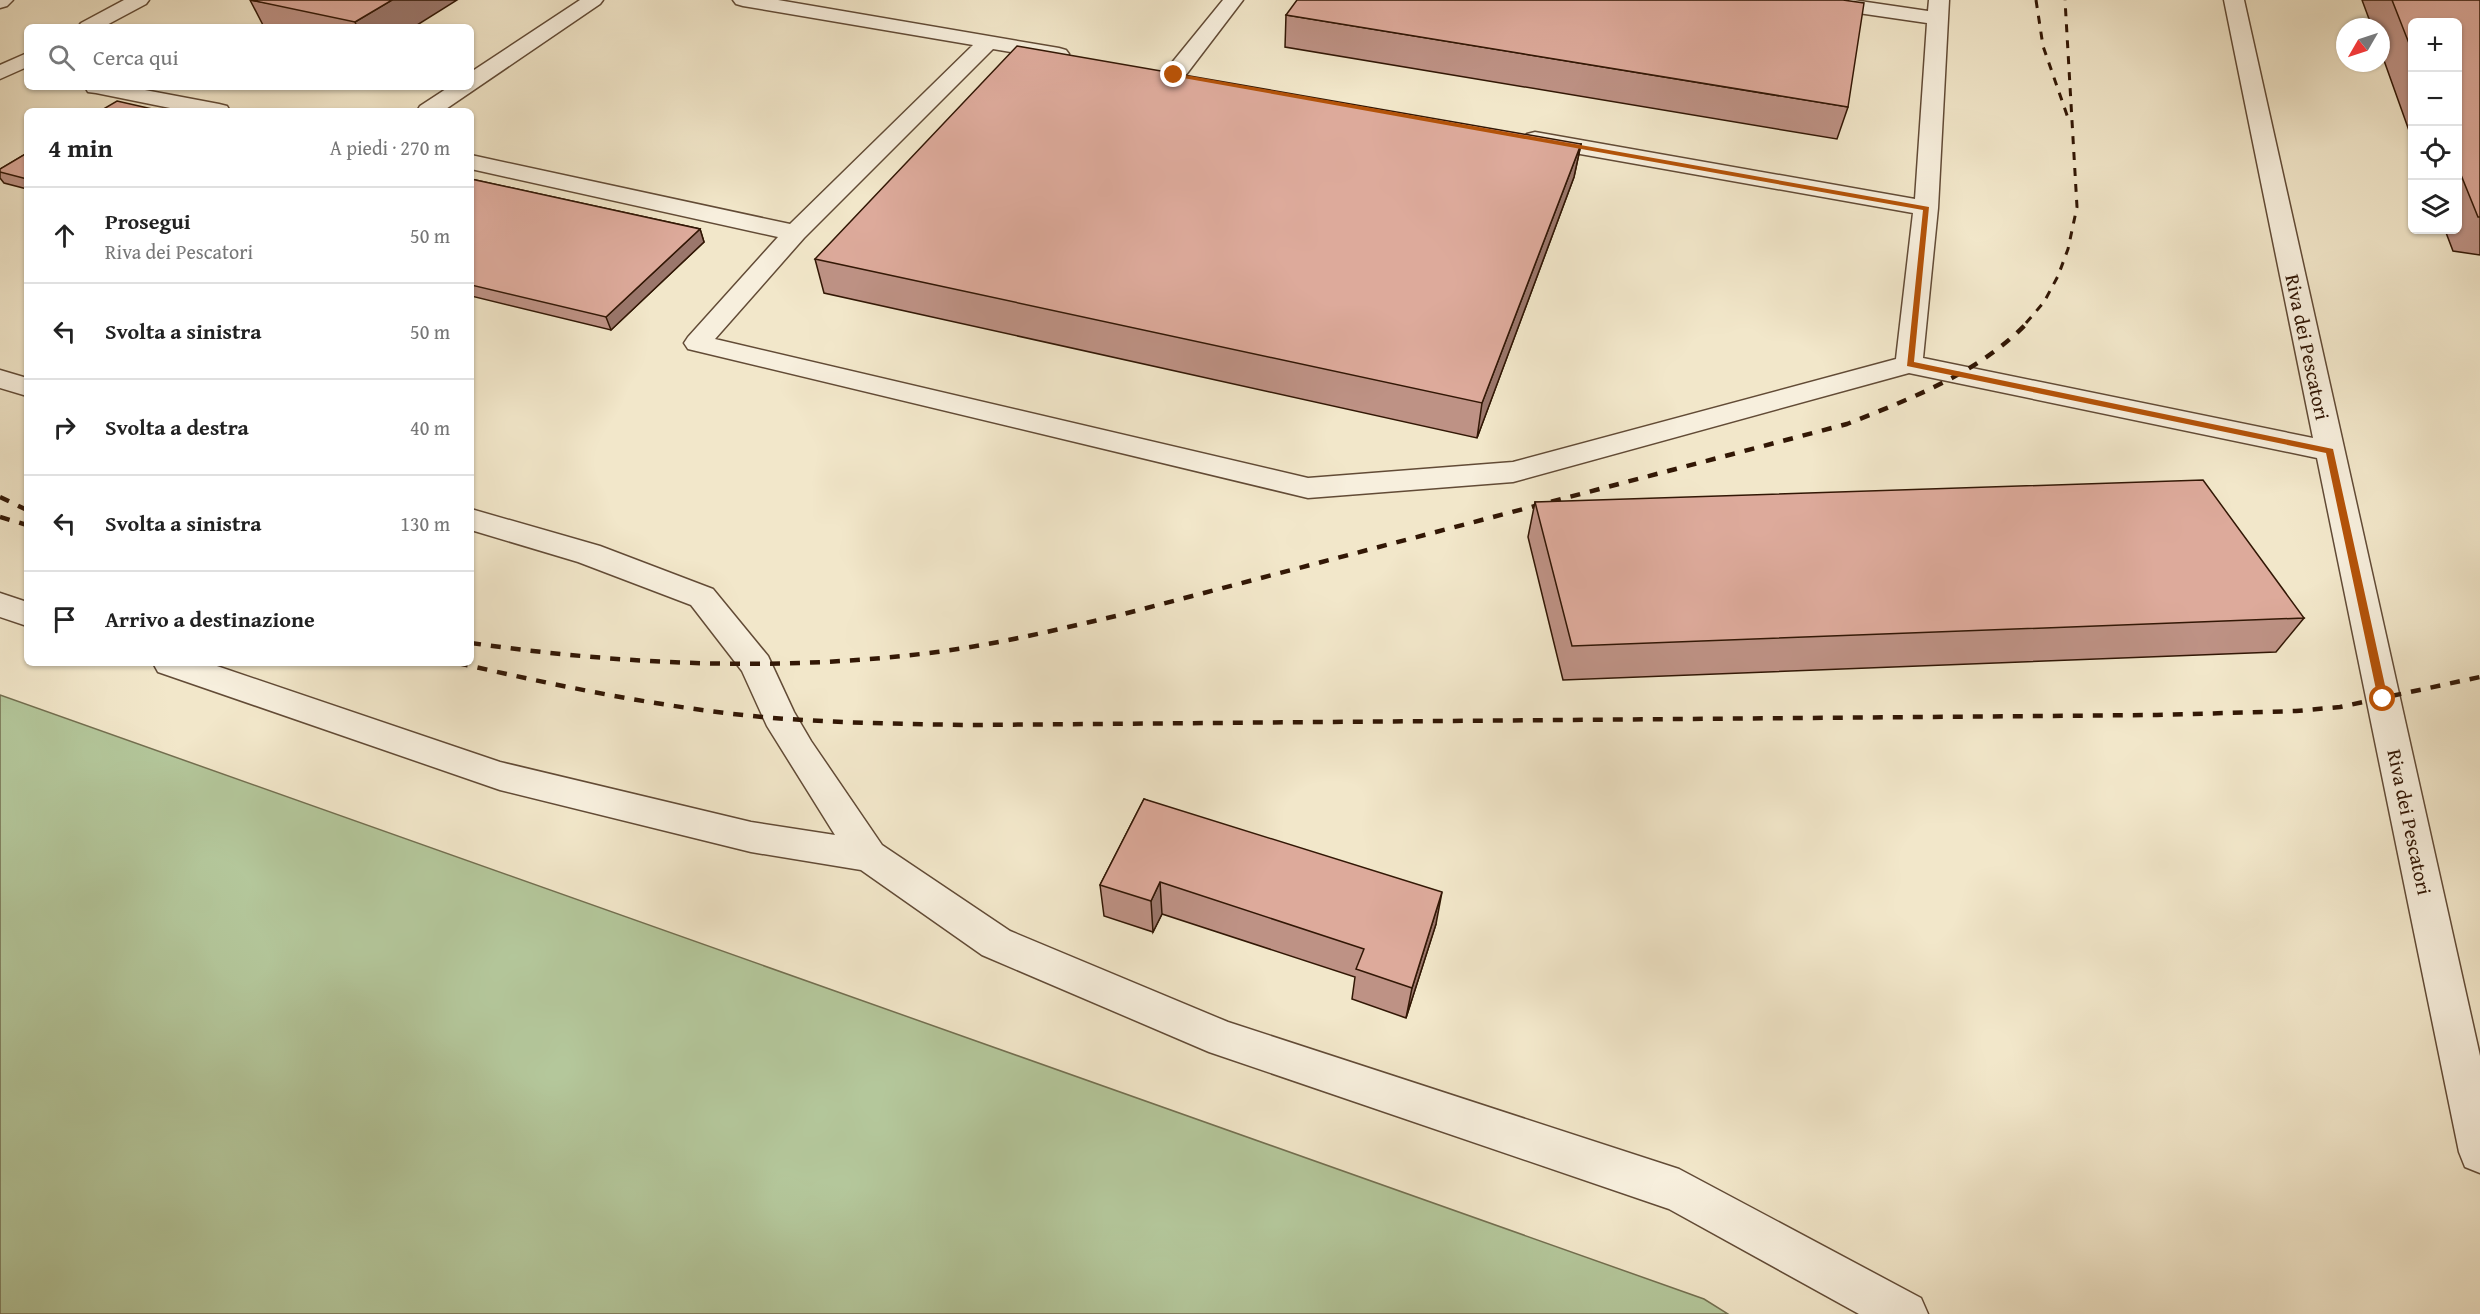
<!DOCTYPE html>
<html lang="it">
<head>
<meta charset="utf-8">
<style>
  body { margin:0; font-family:"Gentium Book Plus",serif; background:#f6f6f6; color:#222 }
  .controls { position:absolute; right:18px; top:18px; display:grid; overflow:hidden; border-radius:9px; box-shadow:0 2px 4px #0004 }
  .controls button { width:54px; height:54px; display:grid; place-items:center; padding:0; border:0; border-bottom:2px solid #e0e0e0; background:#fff; color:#222; font:30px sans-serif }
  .compass { position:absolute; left:2336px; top:18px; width:54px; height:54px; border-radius:50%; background:#fff; box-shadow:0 2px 4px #0004; rotate:231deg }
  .stop { position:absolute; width:18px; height:18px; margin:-14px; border:4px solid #b45309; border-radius:50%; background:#fff }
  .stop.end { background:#b45309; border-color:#fff; box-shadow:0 2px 6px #0008 }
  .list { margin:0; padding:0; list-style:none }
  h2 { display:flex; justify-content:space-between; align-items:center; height:78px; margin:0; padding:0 24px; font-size:26px }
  h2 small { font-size:20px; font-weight:400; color:#767676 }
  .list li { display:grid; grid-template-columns:39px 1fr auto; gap:18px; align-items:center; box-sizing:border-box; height:96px; padding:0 24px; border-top:2px solid #e0e0e0 }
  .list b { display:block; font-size:22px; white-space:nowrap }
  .list p { margin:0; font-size:20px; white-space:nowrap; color:#767676 }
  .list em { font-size:20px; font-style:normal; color:#767676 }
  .icon { flex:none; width:33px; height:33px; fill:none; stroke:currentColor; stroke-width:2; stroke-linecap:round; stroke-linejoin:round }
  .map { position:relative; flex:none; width:2480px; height:1314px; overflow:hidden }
  .search { position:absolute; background:#fff; box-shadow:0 2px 4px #0004; left:24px; top:24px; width:450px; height:66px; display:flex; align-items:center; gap:15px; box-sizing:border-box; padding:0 21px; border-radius:9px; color:#767676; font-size:22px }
  .panel { position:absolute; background:#fff; box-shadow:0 2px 4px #0004; left:24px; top:108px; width:450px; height:558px; border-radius:9px }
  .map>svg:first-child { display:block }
  .green { fill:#b4c79b; stroke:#736f50; stroke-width:1.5 }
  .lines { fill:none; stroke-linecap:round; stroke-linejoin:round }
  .minor-casing { stroke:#624b36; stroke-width:3 }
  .minor { fill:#f7efdd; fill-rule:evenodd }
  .rail-far1 { stroke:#321705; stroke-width:3; stroke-dasharray:8 8; stroke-linecap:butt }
  .rail { stroke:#321705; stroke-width:4.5; stroke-dasharray:10 10; stroke-linecap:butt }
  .wall { fill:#be9285; stroke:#321705; stroke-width:1.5 }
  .shaded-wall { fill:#9b776c; stroke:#321705; stroke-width:1.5 }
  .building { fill:#ddaa9b; stroke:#321705; stroke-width:1.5 }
  .route { fill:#b45309 }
  .labels { text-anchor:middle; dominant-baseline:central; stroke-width:4.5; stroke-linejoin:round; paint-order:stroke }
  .street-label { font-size:20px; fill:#321705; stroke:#f7efdd }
</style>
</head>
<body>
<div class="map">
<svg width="2480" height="1314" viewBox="0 0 2480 1314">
  <rect width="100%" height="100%" fill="#f2e7ca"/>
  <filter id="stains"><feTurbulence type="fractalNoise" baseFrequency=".00333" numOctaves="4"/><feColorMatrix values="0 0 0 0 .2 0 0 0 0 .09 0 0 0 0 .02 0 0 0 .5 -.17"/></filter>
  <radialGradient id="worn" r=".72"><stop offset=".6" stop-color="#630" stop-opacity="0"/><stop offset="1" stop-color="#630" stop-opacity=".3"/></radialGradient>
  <path class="green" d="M0,695L1704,1299L1728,1314H0Z"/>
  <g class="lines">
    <defs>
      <path id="minor" d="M0,0H13L7,6L0,8Z
        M124,0H149L146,4L103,27H78L81,23Z
        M580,0H603L600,4L443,111H417L420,106L449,87H471V72Z
        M733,0H778L1059,48L1066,50L1069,54L1066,58L1059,60L993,49L804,238L715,339L1308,478L1513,462L1896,359L1913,213L1535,146L1527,144L1524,139L1527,134L1535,132L1915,199L1927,23L1810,6L1803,4L1800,0H1853L1928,11L1929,0H1949L1938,208L1923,358L2313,438L2224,0H2244L2480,1056V1173L2465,1167L2459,1152L2317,458L1909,373L1513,482L1308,498L688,349L684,343L688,337L778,237L471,169V155L790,224L973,45L743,6L736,4Z
        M1223,0H1243L1182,80L1174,81L1166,80L1163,75L1166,70Z
        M27,53V67L0,79V65Z
        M85,87H129L219,104L227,106L230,111H185L96,93L88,92Z
        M0,370L27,378V396L0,388Z
        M471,509L600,546L713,589L768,656L794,712L811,741L882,845L1010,931L1228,1022L1679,1169L1921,1298L1928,1314H1859L1669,1209L1209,1052L982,955L861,870L751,852L500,790L158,672L153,663H208L500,762L751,822L835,835L767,726L742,671L691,605L578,562L471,530Z
        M0,593L27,602V626L0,617Z"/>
    </defs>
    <use href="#minor" class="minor-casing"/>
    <use href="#minor" class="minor"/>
    <path class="rail-far1" d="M2036,0L2043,46L2068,118
      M2026,323L2044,302L2058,276L2068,249L2077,207L2065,0"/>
    <path class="rail" d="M0,497L27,510
      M0,517L27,525
      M471,643C626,665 781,672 937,652C999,644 1060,629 1120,615L1847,424C1912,398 1979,373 2028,322
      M458,663C558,686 659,707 762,717C831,723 901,724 971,725L2157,715L2296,711L2340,707L2480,677"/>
  </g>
  <path class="wall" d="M250,0L414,27H264Z
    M2362,0H2480V255L2453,251L2445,230H2457V22H2412V139L2381,52V27H2372Z
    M1286,15L1848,107L1837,139L1285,47Z
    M1581,144L1574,177L1477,438L824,293L815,259Z
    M27,153V189L4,183L0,178V169Z
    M471,179L700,229L704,242L611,330L471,296Z
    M1535,502L2304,618L2276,652L1563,680L1528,537Z
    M1144,799L1436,924L1406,1018L1352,999L1355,977L1162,914L1153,932L1104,916L1100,885Z"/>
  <path class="shaded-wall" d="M392,0H457L414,27H357L355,22Z
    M1581,144L1574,177L1477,438L1482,403Z
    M700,229L704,242L611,330L606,317Z
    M1160,882L1162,914L1153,932L1151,901Z
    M1442,892L1436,924L1406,1018L1412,988Z"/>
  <path class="building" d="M250,0H392L355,22Z
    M1297,0H1843L1864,3L1848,107L1286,15Z
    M2392,0H2480V217H2478L2457,165V22H2412V51Z
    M1017,46L1581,144L1482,403L815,259Z
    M117,101L161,111H100Z
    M27,153V179L0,172V169Z
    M471,179L700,229L606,317L471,285Z
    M2203,480L2304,618L1572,646L1535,502Z
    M1144,799L1442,892L1412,988L1356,969L1364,949L1160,882L1151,901L1100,885Z"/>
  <path class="route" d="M1174,73L1929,207L1914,362L2333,449L2388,699L2383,703L2378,699L2326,453L1907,366L1923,210L1172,76Z"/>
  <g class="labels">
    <g class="street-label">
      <text transform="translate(2308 347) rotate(78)">Riva dei Pescatori</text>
      <text transform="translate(2410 822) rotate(78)">Riva dei Pescatori</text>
    </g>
  </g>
  <rect width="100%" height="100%" filter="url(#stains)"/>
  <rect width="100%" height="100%" fill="url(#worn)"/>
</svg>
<div class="controls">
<button>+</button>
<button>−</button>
<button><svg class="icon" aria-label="locate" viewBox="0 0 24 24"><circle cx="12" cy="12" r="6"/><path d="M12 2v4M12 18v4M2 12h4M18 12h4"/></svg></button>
<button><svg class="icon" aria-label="layers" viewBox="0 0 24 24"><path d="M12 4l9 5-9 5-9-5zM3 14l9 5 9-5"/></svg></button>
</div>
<svg class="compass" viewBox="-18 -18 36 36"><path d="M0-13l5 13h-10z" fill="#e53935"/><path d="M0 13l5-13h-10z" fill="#767676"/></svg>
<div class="stop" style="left:2383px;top:699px"></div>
<div class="stop end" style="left:1174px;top:75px"></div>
<div class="search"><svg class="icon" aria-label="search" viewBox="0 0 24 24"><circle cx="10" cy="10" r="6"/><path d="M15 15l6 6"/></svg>Cerca qui</div>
<section class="panel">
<h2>4 min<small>A piedi · 270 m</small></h2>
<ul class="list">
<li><svg class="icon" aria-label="ahead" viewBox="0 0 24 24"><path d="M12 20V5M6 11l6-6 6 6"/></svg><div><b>Prosegui</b><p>Riva dei Pescatori</p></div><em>50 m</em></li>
<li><svg class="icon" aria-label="left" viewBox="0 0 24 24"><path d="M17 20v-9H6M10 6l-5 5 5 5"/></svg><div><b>Svolta a sinistra</b></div><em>50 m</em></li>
<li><svg class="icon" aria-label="right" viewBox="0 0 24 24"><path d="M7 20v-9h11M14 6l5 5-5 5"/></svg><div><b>Svolta a destra</b></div><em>40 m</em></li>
<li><svg class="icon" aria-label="left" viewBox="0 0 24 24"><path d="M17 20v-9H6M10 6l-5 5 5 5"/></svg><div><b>Svolta a sinistra</b></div><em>130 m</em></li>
<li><svg class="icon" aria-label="arrive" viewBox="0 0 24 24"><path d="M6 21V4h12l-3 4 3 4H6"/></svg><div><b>Arrivo a destinazione</b></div></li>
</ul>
</section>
</div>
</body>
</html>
